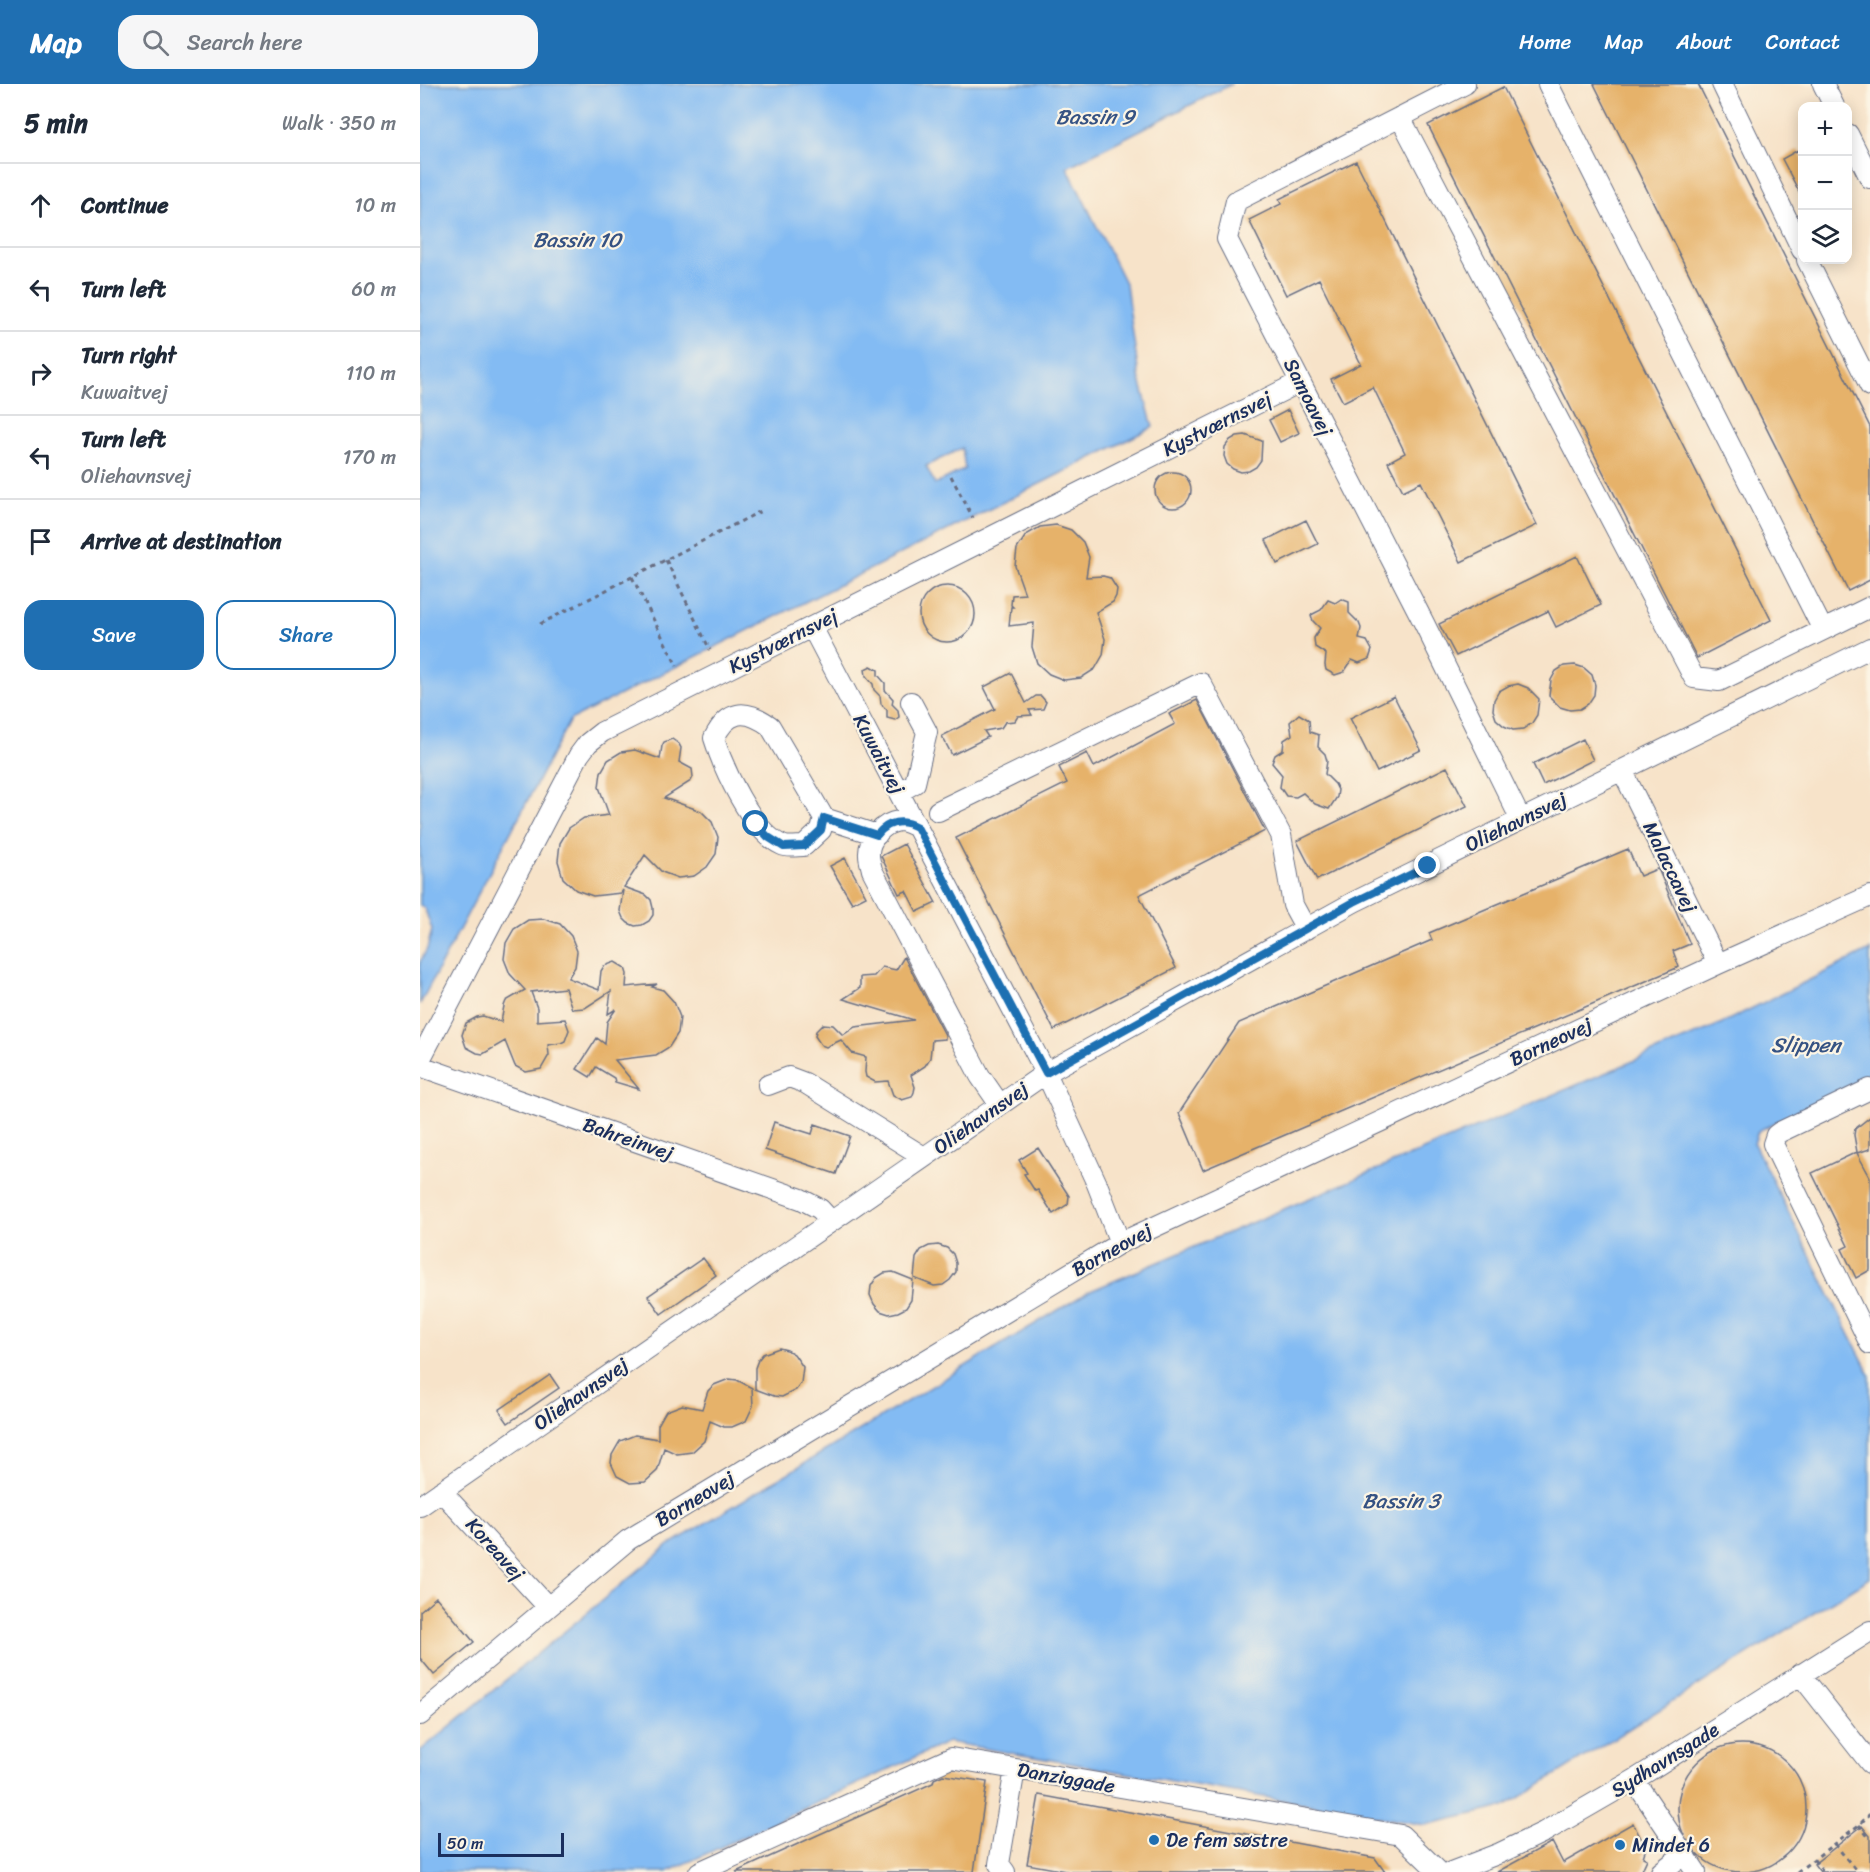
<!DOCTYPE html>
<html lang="en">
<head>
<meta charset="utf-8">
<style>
  body { margin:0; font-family:Sriracha,sans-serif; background:#f6f6f7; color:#1f2937 }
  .controls { position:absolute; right:18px; top:18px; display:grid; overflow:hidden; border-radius:12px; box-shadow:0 3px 15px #0003 }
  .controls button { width:54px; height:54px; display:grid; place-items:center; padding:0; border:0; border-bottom:2px solid #e0e1e3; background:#fff; color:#1f2937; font:30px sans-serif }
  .scale { position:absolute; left:18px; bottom:15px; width:126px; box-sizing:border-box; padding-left:6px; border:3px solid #1b2f5e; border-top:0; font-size:16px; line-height:21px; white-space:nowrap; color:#1b2f5e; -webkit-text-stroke:4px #fcf5e5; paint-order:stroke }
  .stop { position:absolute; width:18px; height:18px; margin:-14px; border:4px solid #1f6fb2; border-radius:50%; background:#fff }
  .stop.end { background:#1f6fb2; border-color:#fff; box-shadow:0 2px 6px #0008 }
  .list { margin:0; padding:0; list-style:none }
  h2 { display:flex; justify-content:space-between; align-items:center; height:78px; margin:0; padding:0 24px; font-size:26px }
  h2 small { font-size:20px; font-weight:400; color:#747a83 }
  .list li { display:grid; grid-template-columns:39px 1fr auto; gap:18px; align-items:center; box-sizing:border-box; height:84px; padding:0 24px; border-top:2px solid #e0e1e3 }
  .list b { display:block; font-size:22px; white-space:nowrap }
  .list p { margin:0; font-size:20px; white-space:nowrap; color:#747a83 }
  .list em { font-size:20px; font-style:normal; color:#747a83 }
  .actions { display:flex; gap:12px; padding:18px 24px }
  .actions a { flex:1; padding:14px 0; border:2px solid #1f6fb2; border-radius:18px; text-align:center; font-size:21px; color:#1f6fb2 }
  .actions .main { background:#1f6fb2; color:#fff }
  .icon { flex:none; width:33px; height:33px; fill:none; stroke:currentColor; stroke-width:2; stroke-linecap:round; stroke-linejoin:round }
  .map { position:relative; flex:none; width:1450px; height:1788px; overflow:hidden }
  header { display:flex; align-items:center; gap:36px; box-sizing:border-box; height:84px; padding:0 30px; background:#1f6fb2; color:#fff }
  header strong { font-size:28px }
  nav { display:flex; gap:33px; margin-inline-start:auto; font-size:21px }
  .search { width:420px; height:54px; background:#f6f6f7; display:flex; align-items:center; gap:15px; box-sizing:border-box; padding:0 21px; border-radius:18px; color:#747a83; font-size:22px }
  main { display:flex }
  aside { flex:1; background:#fff }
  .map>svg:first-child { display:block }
  .water { fill:#83bbf3; stroke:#4f75a8; stroke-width:1.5; fill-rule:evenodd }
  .building { fill:#e6b26a }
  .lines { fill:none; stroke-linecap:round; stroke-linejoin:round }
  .minor-casing { stroke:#686e83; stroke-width:22 }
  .path { stroke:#686e83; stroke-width:3; stroke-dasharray:4.5 4.5; stroke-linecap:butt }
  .minor { stroke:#fff; stroke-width:20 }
  .route { stroke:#1f6fb2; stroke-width:8 }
  .poi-dot { fill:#1f6fb2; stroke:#fcf5e5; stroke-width:2 }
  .labels { text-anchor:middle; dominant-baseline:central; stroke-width:4.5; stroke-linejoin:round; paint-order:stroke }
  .street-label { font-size:20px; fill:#1b2f5e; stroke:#fcf5e5 }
  .poi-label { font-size:20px; fill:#1b2f5e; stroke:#fcf5e5; text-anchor:start }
  .water-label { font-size:21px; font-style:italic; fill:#355283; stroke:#fcf5e5 }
</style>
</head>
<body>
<header>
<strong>Map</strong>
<div class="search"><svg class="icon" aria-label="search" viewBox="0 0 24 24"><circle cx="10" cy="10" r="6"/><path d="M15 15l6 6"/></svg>Search here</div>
<nav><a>Home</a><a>Map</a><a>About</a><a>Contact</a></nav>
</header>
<main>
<aside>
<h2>5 min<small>Walk · 350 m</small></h2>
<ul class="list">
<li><svg class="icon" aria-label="ahead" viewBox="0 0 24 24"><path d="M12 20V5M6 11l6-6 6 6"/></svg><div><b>Continue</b></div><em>10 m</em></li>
<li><svg class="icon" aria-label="left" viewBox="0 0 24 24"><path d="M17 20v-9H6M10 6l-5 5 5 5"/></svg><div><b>Turn left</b></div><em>60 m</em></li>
<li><svg class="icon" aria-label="right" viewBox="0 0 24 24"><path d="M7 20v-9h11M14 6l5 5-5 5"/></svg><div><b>Turn right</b><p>Kuwaitvej</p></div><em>110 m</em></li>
<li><svg class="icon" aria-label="left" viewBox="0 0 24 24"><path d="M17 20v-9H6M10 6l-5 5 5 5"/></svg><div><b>Turn left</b><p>Oliehavnsvej</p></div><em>170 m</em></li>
<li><svg class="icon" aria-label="arrive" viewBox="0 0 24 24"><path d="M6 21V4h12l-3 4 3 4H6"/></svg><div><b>Arrive at destination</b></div></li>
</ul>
<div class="actions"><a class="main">Save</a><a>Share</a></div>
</aside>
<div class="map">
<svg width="1450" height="1788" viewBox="0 0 1450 1788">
  <rect width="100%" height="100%" fill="#fcf5e5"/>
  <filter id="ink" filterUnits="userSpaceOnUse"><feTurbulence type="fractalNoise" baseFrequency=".0167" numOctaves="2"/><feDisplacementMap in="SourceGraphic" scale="12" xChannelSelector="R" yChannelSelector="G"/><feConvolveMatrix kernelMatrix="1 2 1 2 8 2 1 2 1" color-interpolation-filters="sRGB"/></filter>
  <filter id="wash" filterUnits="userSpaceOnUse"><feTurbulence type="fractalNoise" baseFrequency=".008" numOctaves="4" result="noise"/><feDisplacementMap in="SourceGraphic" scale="24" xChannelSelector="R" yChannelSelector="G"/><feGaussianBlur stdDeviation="1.35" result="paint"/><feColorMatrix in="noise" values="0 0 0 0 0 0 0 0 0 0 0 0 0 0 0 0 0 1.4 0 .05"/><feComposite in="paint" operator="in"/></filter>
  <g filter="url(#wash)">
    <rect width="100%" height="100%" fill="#f7e3c9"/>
    <path class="water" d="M0,0H812L647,83L706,201L719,292L733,343L150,636L0,920V878L7,865L12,846L5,825L0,821ZM542,364L545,385L515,400L506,382Z
      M1450,866V992L1338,1047L1334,1060L1450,1291V1494L1084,1723L1005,1741L528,1658L247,1788H0V1667L249,1461L668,1208L1296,942Z"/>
    <g id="blocks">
      <path class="building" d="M1174,0H1278L1450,343V496L1428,507Z
        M1083,3L1351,536L1277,574L1008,41Z
        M1378,66L1383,74V115L1362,75Z
        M936,77L1117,441L1041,478L1001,398L983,407L968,378L985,369L953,303L923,318L911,295L941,280L899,195L866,211L829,136L861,120L859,115Z
        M868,326L879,349L860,358L849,336Z
        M825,351L842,357L841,376L836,383L829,387L821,388L813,385L807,380L804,372L805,363L810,356L817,352Z
        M735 406a18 18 0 1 1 36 0a18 18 0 1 1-36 0Z
        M886,436L898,460L857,480L846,456Z
        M636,441L651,446L663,458L669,473L666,493L683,492L690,494L697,505L696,512L693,518L676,528L685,555L683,571L675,585L661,594L644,596L629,590L617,579L612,563L614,539L589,542L591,523H593L591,521L592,511L605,510L595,482L597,465L606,451L620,443Z
        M1157,472L1181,521L1136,543L1128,527L1036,572L1019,540Z
        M499 530a28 28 0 1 1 56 0a28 28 0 1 1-56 0Z
        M921,515L929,518V529L939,539L941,544L939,555L947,557L952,566L949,575L939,579L932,576L924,588L915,591L906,586L905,581L906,570L895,563L894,554L900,544L893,537L891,531L901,526L908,516L915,519Z
        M1155,581L1164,584L1172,591L1175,601L1174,611L1168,620L1160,625L1150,626L1140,623L1129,612L1131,596L1136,587L1144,582Z
        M451,582L458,586V591L465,599V606L473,615L472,620L478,626L479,633L475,636L467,634V626L461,620L460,612L454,606L453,600L446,592L445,585Z
        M591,589L606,619L616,612H621L626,618L623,625L609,626L612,631L598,632L595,637L585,638L581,644L564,647L568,653L532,671L522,652L575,625L564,603Z
        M1098,600L1108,604L1119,615L1117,631L1112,639L1103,645L1093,646L1084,642L1076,635L1073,626L1074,616L1079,607L1088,602Z
        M974,612L1001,666L957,688L930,634Z
        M777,616L845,747L719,811L756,884L634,946L536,754L647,699L639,683L667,669L674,683L755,640L749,630Z
        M879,630L889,636L890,648L899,651L898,663L905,670L907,677L905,690L915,700L918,706L917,713L909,725L895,720L883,709L876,713L866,712L860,703L862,691L852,679L855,671L863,666L864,656L872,651L870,638Z
        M252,655L259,660L261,664L259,678L272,685L273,693L271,697L244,714L281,727L292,738L298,753L296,770L287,783L274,792L258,794L242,788L225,771L204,803L226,811L231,816L233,824V831L229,837L222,841L215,842L208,839L203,834L200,827L203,806L201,809L173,812L156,806L143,794L138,777L140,759L149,744L164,734L189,731L179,703L181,688L188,676L201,668L215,666L240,675L242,662L244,658Z
        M1163,655L1173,676L1123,701L1113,680Z
        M1027,683L1047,722L897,796L877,757Z
        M484,760L516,819L497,828L486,807L479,810L461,772Z
        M1208,765L1220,792L1237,785L1239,787L1270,860L1253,867L1259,883L783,1086L759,1029L819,939L1012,856L1009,849Z
        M425,774L446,812L432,819L410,782Z
        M124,835L140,840L151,852L157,867L155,883L148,894L179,906L181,887L184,882L195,878L205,884L207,890L206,903L237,900L232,903L243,906L254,918L260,933L258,949L249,963L236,971L195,976L219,1005L195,998L194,994L176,983L170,993L157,985L177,954L185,960L187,938L196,925L188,930L191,907L165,924L152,925L145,904L111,908L117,924V937L145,935L149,946L145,957L141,959L128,961L129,971L121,985L106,988L95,982L85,957L63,970L57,969L46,963L42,951L46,939L57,933L63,932L81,938L84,922L86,917L105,906L90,890L84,875L86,859L94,845L108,836Z
        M484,873L525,951V955L512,956L510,974L505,982L491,991L495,1003L494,1008L492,1013L482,1016L473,1011L468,997L455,998L446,993L445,988L446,973L432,969L421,956L406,963L401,961L395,952L396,947L403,940L413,941L423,951L435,943L494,936L423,915L440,904V893L454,892L462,883L476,886Z
        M1450,1033V1065L1437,1069L1450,1093V1186L1436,1194L1422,1165L1428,1162L1392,1089L1437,1068L1434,1051L1435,1045Z
        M354,1038L392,1050L395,1040L430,1052L416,1090L345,1066Z
        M618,1064L649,1112L648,1120L633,1130L618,1106L615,1107L604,1090L607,1089L599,1076Z
        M518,1161L527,1164L533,1170L536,1179V1188L530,1196L523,1201L514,1202L494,1194L496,1174L501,1166L509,1162Z
        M283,1174L296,1191L241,1230L228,1212Z
        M473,1188L493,1196L491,1216L486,1224L478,1228L469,1230L460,1227L454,1220L450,1211L451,1202L456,1194L464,1189Z
        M359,1264L367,1266L374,1270L383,1283L381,1299L376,1306L362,1313L354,1312L335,1305V1284L338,1276L343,1270Z
        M130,1291L139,1304L88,1339L79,1326Z
        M309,1295L317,1296L332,1304L333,1322L326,1337L312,1343H304L290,1337L284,1357L272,1368L257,1370L244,1364L237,1387L225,1398L210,1399L197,1392L191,1379L192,1371L200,1357L215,1351L238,1355V1341L246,1327L262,1321L282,1325L288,1307L294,1301Z
        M16,1513L54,1558L14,1591L0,1574V1527Z
        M1258 1724a64 64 0 1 1 128 0a64 64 0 1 1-128 0Z
        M523,1691L567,1698L554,1788H316L513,1699L514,1695Z
        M619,1711L955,1774L965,1788H651L607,1780Z
        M1213,1739L1226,1764L1223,1773L1227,1775L1221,1788H1077L1132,1758L1143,1779Z
        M1442,1742L1450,1752V1788H1400L1394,1780Z"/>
    </g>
  </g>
  <g filter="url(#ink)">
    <use href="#blocks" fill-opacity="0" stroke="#686e83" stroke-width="1.5"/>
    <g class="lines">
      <defs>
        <path id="minor" d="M1045,0L816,117L807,155L1004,539L1101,736
          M1128,0L1403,546
          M1302,0L1382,166
          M1403,0L1414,22
          M980,33L1274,594L1299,597L1450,523
          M1428,50L1450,94
          M1387,176L1450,302
          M392,543L626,989L677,1100L700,1159
          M1202,686L1298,880
          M479,708L495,699L507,648L491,618
          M518,727L781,599L861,751L873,821L886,845
          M404,734L401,746L384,762C377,762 368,764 362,761C332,748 303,684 294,654C308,626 325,624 350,642L404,734L457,751
          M497,743C491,740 486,737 479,737C463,739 448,756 449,771C449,776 451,781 452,786L560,992L580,1021
          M0,976L159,671L168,659L182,648L880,298
          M0,982L381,1115L400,1125L411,1137
          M348,1001L369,993L385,999L504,1073
          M1450,1005L1360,1048L1356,1051L1353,1060L1450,1260
          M21,1407L128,1523
          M0,1422L626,989L934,818L1450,564
          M1380,1590L1450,1679
          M0,1631L208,1456L700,1159L1298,880L1450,812
          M1214,1696L1276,1788
          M279,1788L531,1674L981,1751L1019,1788
          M585,1788L579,1780L595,1685
          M1031,1788L1080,1769L1124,1748L1214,1696L1450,1547
          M1241,1788L1264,1770"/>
      </defs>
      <use href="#minor" class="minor-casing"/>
      <path class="path" d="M531,392L553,434
        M246,476L290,566
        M212,493L257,582
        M120,540L341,427
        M1439,1741L1450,1755
        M1415,1760L1437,1788
        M1394,1776L1404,1788
        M1377,1788L1439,1741L1450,1730"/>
      <use href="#minor" class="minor"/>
    </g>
  </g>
  <g class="lines" filter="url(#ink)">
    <path class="route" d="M336,740L348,753L364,763L384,762L401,746L404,734L457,751C468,737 482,735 497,743L626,989L934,818L1008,782"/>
  </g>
  <g class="poi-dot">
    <circle cx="734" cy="1756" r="6"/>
    <circle cx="1200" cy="1761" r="6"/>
  </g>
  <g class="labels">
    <g class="street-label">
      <text transform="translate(888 313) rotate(63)">Samoavej</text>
      <text transform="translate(797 340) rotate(-27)">Kystværnsvej</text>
      <text transform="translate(363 557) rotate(-27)">Kystværnsvej</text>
      <text transform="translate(459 670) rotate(62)">Kuwaitvej</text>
      <text transform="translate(1096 738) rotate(-26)">Oliehavnsvej</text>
      <text transform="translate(1250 783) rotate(64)">Malaccavej</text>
      <text transform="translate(1131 958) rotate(-25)">Borneovej</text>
      <text transform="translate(561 1034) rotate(-35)">Oliehavnsvej</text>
      <text transform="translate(208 1055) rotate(19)">Bahreinvej</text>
      <text transform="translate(692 1166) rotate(-29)">Borneovej</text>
      <text transform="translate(161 1310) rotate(-35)">Oliehavnsvej</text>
      <text transform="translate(275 1415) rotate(-31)">Borneovej</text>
      <text transform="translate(75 1465) rotate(48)">Koreavej</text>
      <text transform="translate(1245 1676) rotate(-32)">Sydhavnsgade</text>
      <text transform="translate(646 1694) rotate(10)">Danziggade</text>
    </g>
    <g class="poi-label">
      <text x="746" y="1756">De fem søstre</text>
      <text x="1212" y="1761">Mindet 6</text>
    </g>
    <g class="water-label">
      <text x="675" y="33">Bassin 9</text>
      <text x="157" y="156">Bassin 10</text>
      <text x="1386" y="961">Slippen</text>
      <text x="981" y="1417">Bassin 3</text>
    </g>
  </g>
</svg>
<div class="controls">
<button>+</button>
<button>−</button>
<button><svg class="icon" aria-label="layers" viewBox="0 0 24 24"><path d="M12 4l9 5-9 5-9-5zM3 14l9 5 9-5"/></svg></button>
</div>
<div class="scale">50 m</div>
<div class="stop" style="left:336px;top:740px"></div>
<div class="stop end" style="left:1008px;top:782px"></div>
</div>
</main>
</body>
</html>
